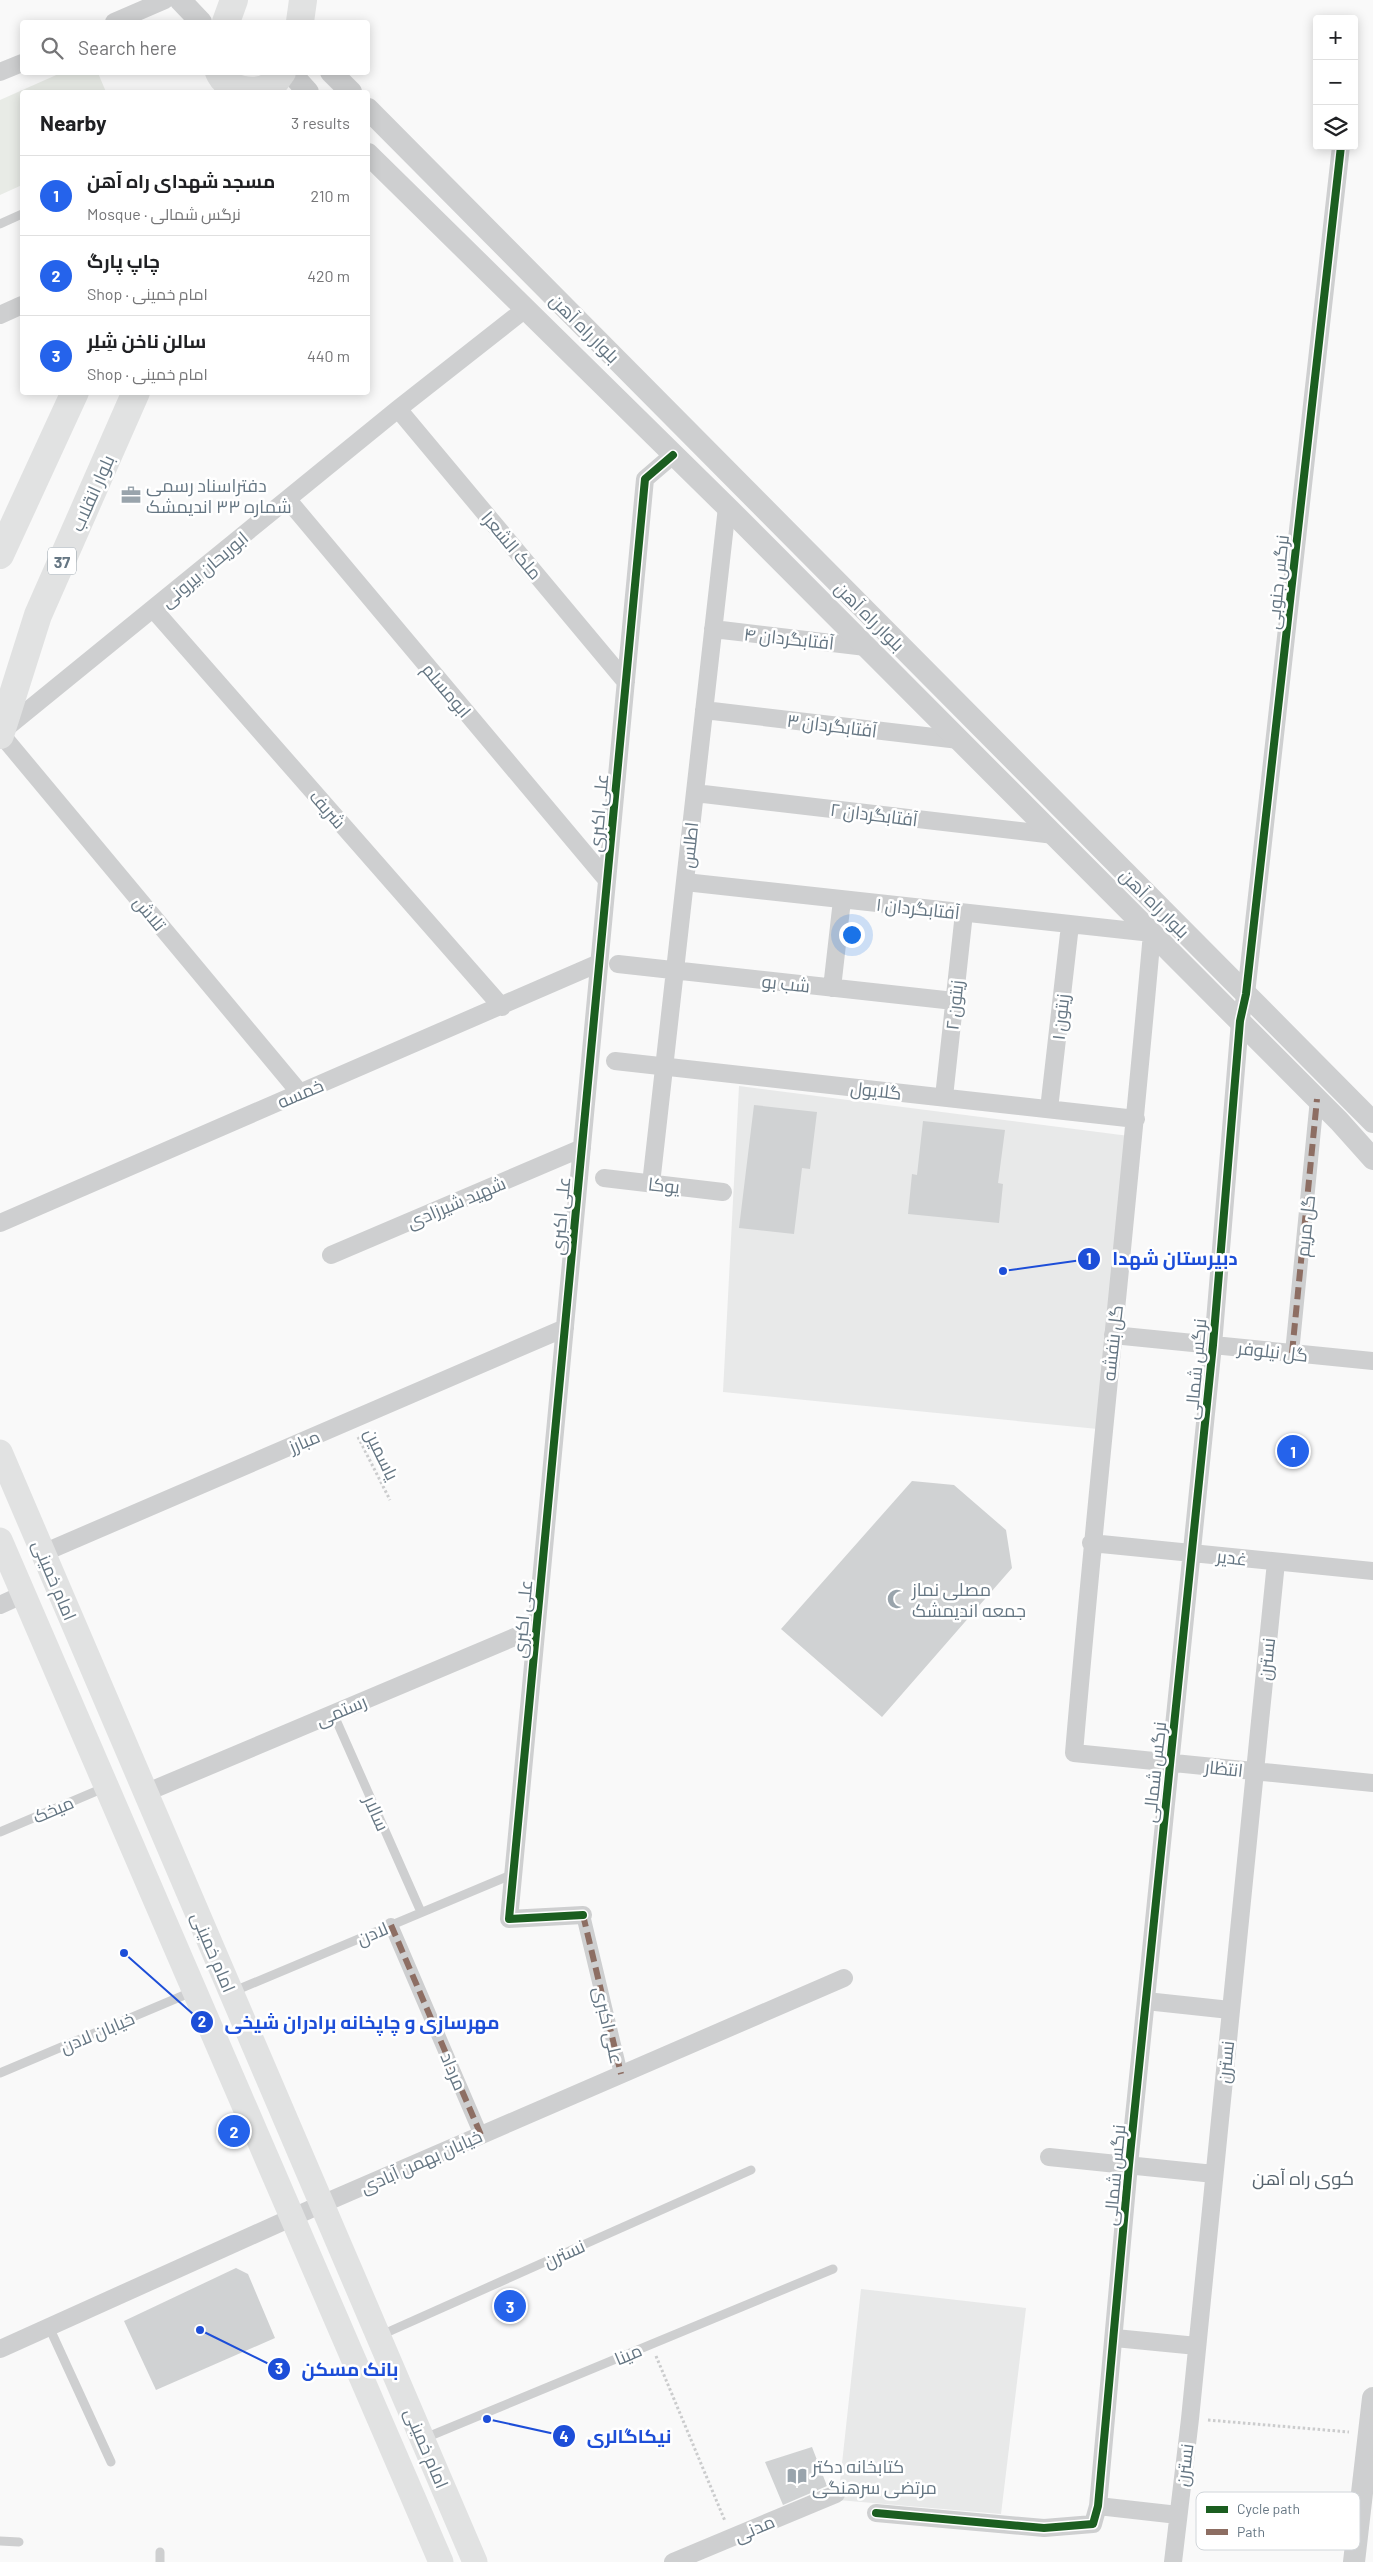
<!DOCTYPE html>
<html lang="en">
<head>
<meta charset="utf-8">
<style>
  body { margin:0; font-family:Barlow,Cairo,sans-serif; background:#f2f2f2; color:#202124 }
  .controls { position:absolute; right:15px; top:15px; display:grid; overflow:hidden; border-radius:5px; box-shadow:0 2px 12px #0003 }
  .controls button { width:45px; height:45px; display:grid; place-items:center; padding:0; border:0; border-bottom:1px solid #e0e0e0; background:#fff; color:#202124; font:25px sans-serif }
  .you { position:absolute; left:851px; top:934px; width:18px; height:18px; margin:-12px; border:4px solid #fff; border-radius:50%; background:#1a73e8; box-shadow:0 0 0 8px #1a73e833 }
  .badge { display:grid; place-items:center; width:32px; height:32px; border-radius:50%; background:#2563eb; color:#fff; font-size:16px; font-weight:700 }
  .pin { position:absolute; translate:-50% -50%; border:2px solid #fff; box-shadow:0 1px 5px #0006 }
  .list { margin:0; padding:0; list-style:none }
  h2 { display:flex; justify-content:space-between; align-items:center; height:65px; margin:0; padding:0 20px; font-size:21px }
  h2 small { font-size:16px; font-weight:400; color:#757577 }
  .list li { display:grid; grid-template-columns:32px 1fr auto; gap:15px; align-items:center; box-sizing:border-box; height:80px; padding:0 20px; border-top:1px solid #e0e0e0 }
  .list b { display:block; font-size:19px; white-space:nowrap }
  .list p { margin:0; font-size:16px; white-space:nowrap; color:#757577 }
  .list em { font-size:16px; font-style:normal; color:#757577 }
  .icon { flex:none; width:28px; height:28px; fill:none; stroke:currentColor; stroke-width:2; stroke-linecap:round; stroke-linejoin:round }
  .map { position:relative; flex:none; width:1373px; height:2562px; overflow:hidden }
  .search { position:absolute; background:#fff; box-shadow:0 2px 12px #0003; left:20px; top:20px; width:350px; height:55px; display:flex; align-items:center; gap:12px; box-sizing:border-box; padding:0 18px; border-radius:5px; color:#757577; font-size:19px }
  .panel { position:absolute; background:#fff; box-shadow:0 2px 12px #0003; left:20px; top:90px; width:350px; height:305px; border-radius:5px }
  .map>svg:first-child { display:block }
  .built { fill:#e8e9e9 }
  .green { fill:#e8ebe6 }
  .building { fill:#d0d2d3 }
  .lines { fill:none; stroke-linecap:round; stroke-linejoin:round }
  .path { stroke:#cbcccd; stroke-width:3; stroke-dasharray:2.5 2.5; stroke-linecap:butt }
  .service { stroke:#cecfd0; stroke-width:9 }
  .pedestrian { stroke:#cecfd0; stroke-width:14 }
  .minor { stroke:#cecfd0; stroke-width:18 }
  .tertiary { stroke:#cecfd0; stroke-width:22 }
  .secondary { stroke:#e1e2e2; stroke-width:25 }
  .primary { stroke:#e1e2e2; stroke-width:28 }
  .quiet { stroke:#8d6e63; stroke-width:6; stroke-dasharray:12 6; stroke-linecap:butt }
  .cycleway-casing { stroke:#fff; stroke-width:11 }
  .cycleway { stroke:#1b5e20; stroke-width:8 }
  .labels { text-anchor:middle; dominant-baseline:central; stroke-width:5; stroke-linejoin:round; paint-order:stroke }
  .shield { fill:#fff; stroke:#939fa8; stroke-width:1 }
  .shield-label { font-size:16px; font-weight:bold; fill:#657683 }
  .street-label { font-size:18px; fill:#657683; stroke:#fff }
  .poi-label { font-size:18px; fill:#657683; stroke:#fff; text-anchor:start }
  .neighbourhood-label { font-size:19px; fill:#57646e; stroke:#fff }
  .key { fill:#fff; stroke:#d1d6da; stroke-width:1 }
  .key-label { font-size:14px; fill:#657683 }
  .leader { fill:none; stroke:#1d4ed8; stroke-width:2 }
  .callout-dot { fill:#1d4ed8; stroke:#fff; stroke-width:2 }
  .mark-label { font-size:15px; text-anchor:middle; font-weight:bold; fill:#fff }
  .callout-label { font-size:19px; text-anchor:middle; font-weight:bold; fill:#1d4ed8; stroke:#fff; stroke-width:5; stroke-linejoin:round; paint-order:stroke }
</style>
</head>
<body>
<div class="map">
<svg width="1373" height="2562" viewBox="0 0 1373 2562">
  <rect width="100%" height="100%" fill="#f9f9f9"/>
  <path class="built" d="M739,1086L1129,1136L1098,1429L723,1392Z
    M861,2289L1026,2308L1001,2514L838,2500Z"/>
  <path class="green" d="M63,72L98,73L106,92H22V185L0,195V100Z"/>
  <path class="building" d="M754,1105L817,1112L810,1169L802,1168L794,1234L739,1228Z
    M923,1121L1005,1130L998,1183L1003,1184L999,1223L908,1214L912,1174L917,1175Z
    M912,1481L954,1485L1006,1530L1012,1568L882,1717L781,1629Z
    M236,2268L248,2274L275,2338L156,2390L124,2321Z
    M812,2447L827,2486L783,2505L765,2462Z"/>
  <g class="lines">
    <path class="path" d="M358,1437L390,1500
      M656,2356L725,2521
      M1208,2420L1349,2432"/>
    <path class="service" d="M0,224L22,214
      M333,1713L421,1912
      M0,1832L106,1787
      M232,1992L513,1874
      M0,2073L194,1991
      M49,2327L111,2462
      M379,2336L751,2170
      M425,2438L833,2269
      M0,2541L19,2542
      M160,2552V2562"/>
    <path class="pedestrian" d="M1292,1353L1317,1099
      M583,1915L621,2074
      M391,1925L481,2135"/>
    <path class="minor" d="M114,22L165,0
      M0,72L22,63
      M0,315L22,305
      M398,409L626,682
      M288,500L607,880
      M154,610L502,1007
      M713,629L866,647
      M704,710L959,740
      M695,793L1054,835
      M685,882L1152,933C1128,1207 1097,1480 1074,1753L1373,1783
      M618,964L954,1001
      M832,988L842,900
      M615,1061L1136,1119
      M300,1093L0,733L398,409L524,310
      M944,1097L964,913
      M1049,1109L1070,925
      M604,1178L723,1192
      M651,1184L727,507
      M0,1223L599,963
      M331,1255L582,1148
      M1113,1335L1373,1361
      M1091,1543L1373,1571
      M43,1553L565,1328
      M0,1605L24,1594
      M145,1793L536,1628
      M583,1915L509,1919L645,479L673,455
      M1146,2001L1230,2010
      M1049,2157L1214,2174
      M1115,2338L1197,2346
      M0,2349L322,2204L844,1978
      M1098,2506L1178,2515
      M876,2513L1044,2528L1093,2524L1098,2506L1129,2165L1213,1345L1240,1021L1246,994L1341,146
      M673,2562L836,2494
      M1173,2562L1190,2419L1276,1562"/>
    <path class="tertiary" d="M180,0L201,22
      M290,72L308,92
      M331,72L351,92
      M368,109L1373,1122
      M368,154L727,507L1339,1121L1373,1159
      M1354,2562L1373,2398"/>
    <path class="secondary" d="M0,1452L475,2562
      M0,1540L441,2562"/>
    <path class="primary" d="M226,22L234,0
      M300,22L303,0
      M219,72C227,91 255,96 272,85C275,83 279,76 282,72
      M0,555L75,392
      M0,735L38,615L136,392"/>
    <path class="quiet" d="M1292,1353L1317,1099
      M583,1915L621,2074
      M391,1925L481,2135"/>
    <defs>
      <path id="cycleway" d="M583,1915L509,1919L645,479L673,455
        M876,2513L1044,2528L1093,2524L1098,2506L1129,2165L1213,1345L1240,1021L1246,994L1341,146"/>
    </defs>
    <use href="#cycleway" class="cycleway-casing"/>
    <use href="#cycleway" class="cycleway"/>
  </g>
  <defs>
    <symbol id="office-bare" viewBox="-9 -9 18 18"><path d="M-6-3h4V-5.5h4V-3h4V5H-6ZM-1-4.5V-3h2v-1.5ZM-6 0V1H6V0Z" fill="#99a4ac" stroke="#fff" stroke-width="2.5" paint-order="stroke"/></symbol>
    <symbol id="mosque-bare" viewBox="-9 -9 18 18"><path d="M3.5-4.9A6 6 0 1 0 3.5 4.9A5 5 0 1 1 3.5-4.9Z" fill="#99a4ac" stroke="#fff" stroke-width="2.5" paint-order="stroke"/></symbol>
    <symbol id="library-bare" viewBox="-9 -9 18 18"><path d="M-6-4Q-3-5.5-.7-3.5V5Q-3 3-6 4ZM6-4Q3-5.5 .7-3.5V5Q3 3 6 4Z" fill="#99a4ac" stroke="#fff" stroke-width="2.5" paint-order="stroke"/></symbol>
  </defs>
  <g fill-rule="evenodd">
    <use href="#office-bare" x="117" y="481" width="28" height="28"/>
    <use href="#mosque-bare" x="883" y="1585" width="28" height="28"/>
    <use href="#library-bare" x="783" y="2462" width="28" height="28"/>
  </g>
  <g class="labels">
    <rect class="shield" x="48" y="547.5" width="28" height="27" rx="4"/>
    <g class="shield-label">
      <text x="62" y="561">37</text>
    </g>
    <g class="street-label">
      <text transform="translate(585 328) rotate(45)">بلوار راه آهن</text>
      <text transform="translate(92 493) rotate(-66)">بلوار انقلاب</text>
      <text transform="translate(512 545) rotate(50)">ملک الشعرا</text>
      <text transform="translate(204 569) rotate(-40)">ابوریحان بیرونی</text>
      <text transform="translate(1277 582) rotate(-84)">نرگس جنوبی</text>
      <text transform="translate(870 616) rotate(45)">بلوار راه آهن</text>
      <text transform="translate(789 638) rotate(6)">آفتابگردان ۴</text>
      <text transform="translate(447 690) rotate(50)">ابومسلم</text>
      <text transform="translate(832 725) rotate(7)">آفتابگردان ۳</text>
      <text transform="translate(328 809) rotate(49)">شریف</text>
      <text transform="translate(598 813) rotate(-85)">علی اکبری</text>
      <text transform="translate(874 814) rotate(7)">آفتابگردان ۲</text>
      <text transform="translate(689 845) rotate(-84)">اطلس</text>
      <text transform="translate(1155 903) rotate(45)">بلوار راه آهن</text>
      <text transform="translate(918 908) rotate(6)">آفتابگردان ۱</text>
      <text transform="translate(150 913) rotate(50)">تلاش</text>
      <text transform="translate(786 983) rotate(6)">شب بو</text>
      <text transform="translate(954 1005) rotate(-84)">زیتون ۲</text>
      <text transform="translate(1060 1017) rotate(-84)">زیتون ۱</text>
      <text transform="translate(876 1090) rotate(6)">گلایول</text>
      <text transform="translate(300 1093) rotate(-23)">خمسه</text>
      <text transform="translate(664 1185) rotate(6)">یوکا</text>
      <text transform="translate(456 1202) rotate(-23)">شهید شیرزادی</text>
      <text transform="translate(560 1216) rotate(-85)">علی اکبری</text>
      <text transform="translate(1305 1226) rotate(-84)">گل مریم</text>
      <text transform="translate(1112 1343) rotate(-84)">گل بنفشه</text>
      <text transform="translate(1273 1351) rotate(6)">گل نیلوفر</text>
      <text transform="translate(1195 1369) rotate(-85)">نرگس شمالی</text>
      <text transform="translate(304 1441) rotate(-23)">مبارز</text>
      <text transform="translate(382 1454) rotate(64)">یاسمین</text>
      <text transform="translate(1232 1557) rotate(6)">غدیر</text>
      <text transform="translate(55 1580) rotate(67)">امام خمینی</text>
      <text transform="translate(522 1619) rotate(-85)">علی اکبری</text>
      <text transform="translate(1266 1659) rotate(-84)">نسترن</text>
      <text transform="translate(341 1710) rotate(-23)">رستمی</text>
      <text transform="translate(1224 1768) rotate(6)">انتظار</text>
      <text transform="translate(1154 1772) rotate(-84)">نرگس شمالی</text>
      <text transform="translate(53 1809) rotate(-23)">میخک</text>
      <text transform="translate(377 1813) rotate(66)">سالار</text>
      <text transform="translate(372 1933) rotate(-23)">لادن</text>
      <text transform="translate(214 1952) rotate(67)">امام خمینی</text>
      <text transform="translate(609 2025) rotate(77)">علی اکبری</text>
      <text transform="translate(97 2032) rotate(-23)">خیابان لادن</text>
      <text transform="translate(1225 2062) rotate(-84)">نسترن</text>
      <text transform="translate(454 2071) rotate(67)">مرداد</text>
      <text transform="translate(421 2161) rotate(-24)">خیابان بهمن آبادی</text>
      <text transform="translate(1114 2175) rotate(-85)">نرگس شمالی</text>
      <text transform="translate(564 2253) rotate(-24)">نسترن</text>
      <text transform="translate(628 2354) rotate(-23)">مینا</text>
      <text transform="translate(427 2448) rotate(67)">امام خمینی</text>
      <text transform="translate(1184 2465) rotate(-83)">نسترن</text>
      <text transform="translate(754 2528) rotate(-23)">مدنی</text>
    </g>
    <g class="poi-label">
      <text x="146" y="485">دفتراسناد رسمی<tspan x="146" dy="21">شماره ۳۳ اندیمشک</tspan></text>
      <text x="912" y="1589">مصلی نماز<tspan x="912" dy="21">جمعه اندیمشک</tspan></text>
      <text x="812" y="2466">کتابخانه دکتر<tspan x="812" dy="21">مرتضی سرهنگی</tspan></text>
    </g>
    <g class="neighbourhood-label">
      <text x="1303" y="2177">کوی راه آهن</text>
    </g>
  </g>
  <rect x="1196" y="2492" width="164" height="58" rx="8" class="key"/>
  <rect x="1206" y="2506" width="22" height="7" fill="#1b5e20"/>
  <rect x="1206" y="2529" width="22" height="6" fill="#8d6e63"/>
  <g class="key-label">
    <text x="1237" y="2514">Cycle path</text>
    <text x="1237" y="2537">Path</text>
  </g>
  <path class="leader" d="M1003 1271L1089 1259M124 1953L202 2022M200 2330L279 2369M487 2419L564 2436"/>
  <g class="callout-dot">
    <circle cx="1003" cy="1271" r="5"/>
    <circle cx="124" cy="1953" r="5"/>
    <circle cx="200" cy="2330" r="5"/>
    <circle cx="487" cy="2419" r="5"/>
    <circle cx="1089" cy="1259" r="12"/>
    <circle cx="202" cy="2022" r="12"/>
    <circle cx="279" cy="2369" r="12"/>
    <circle cx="564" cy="2436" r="12"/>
  </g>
  <g class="mark-label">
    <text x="1089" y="1264">1</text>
    <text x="202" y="2027">2</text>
    <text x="279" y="2374">3</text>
    <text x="564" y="2442">4</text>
  </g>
  <g class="callout-label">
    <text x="1175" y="1265">دبیرستان شهدا</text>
    <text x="362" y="2029">مهرسازی و چاپخانه برادران شیخی</text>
    <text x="350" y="2376">بانک مسکن</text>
    <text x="629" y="2443">نیکاگالری</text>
  </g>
</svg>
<div class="controls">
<button>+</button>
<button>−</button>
<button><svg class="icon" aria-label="layers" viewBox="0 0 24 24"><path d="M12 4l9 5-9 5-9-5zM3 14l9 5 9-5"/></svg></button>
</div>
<div class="you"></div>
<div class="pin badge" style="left:1293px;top:1451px">1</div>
<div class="pin badge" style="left:234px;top:2131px">2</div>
<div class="pin badge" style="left:510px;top:2306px">3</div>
<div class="search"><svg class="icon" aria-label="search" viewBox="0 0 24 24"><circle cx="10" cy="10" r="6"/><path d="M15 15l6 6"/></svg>Search here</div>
<section class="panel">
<h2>Nearby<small>3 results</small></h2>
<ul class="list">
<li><span class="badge">1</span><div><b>مسجد شهدای راه آهن</b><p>Mosque · نرگس شمالی</p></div><em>210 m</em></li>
<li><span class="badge">2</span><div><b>چاپ پارگ</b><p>Shop · امام خمینی</p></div><em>420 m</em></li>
<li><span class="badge">3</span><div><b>سالن ناخن شِلِر</b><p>Shop · امام خمینی</p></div><em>440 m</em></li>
</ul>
</section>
</div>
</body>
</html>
